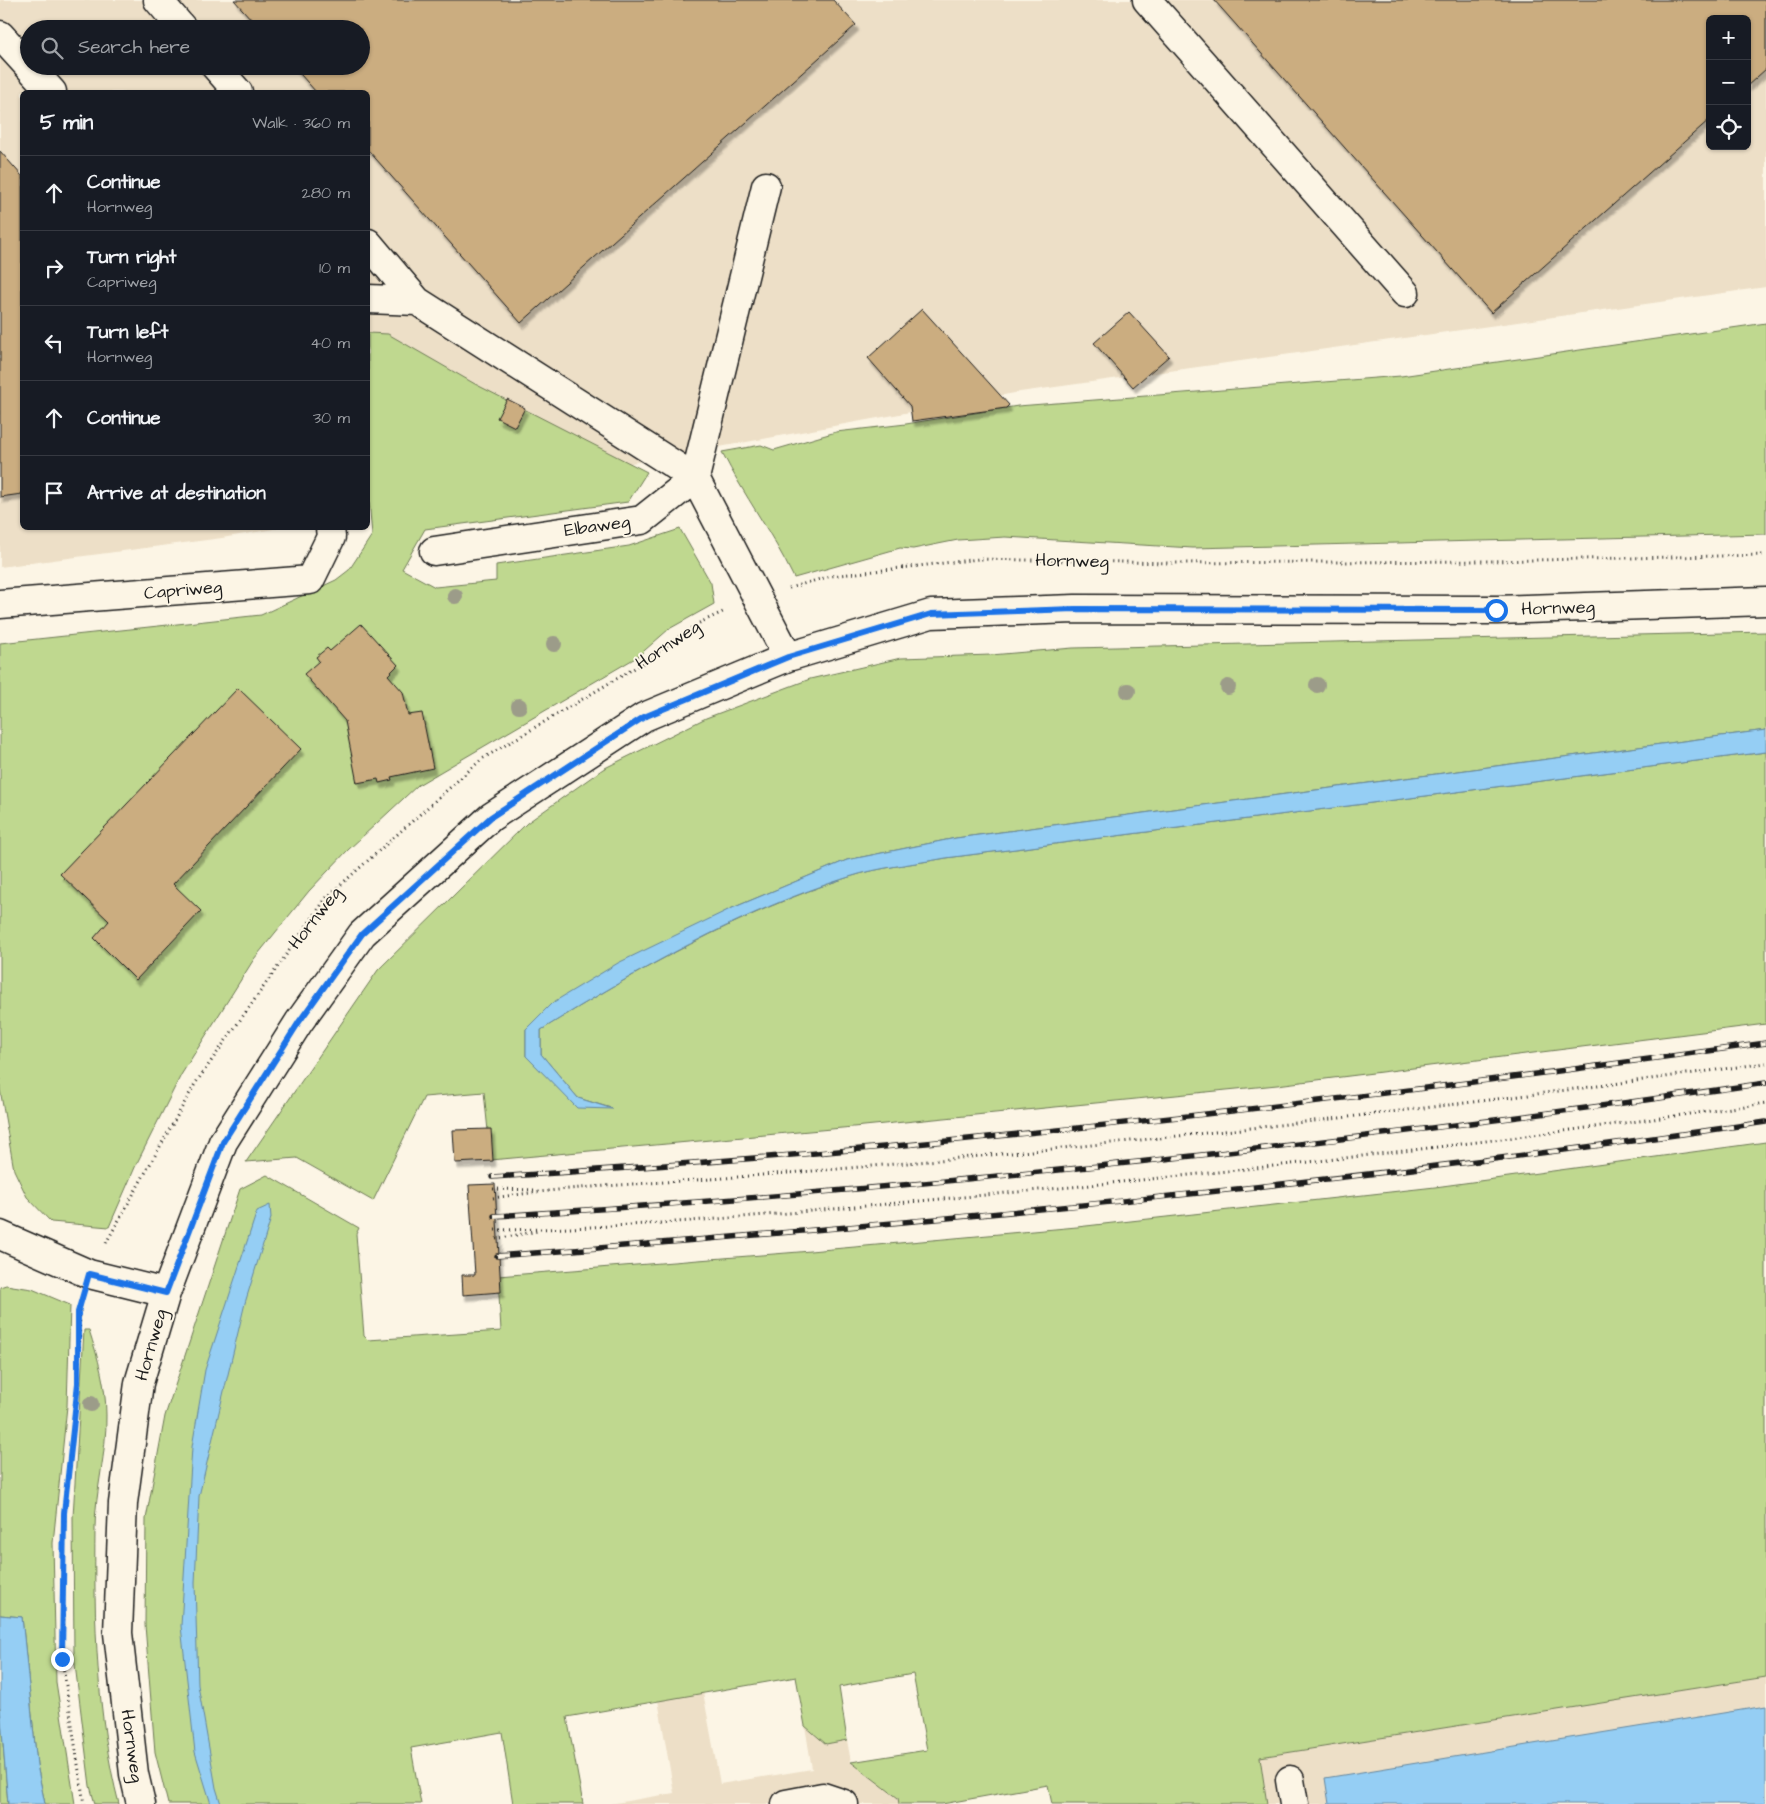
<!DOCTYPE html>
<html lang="en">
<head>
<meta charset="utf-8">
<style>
  body { margin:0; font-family:"Architects Daughter",sans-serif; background:#20242c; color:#f1f3f6 }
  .controls { position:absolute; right:15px; top:15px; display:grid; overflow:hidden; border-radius:8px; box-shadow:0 1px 4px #0004 }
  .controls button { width:45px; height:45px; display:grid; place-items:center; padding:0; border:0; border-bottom:1px solid #363941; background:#171b24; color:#f1f3f6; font:25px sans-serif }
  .stop { position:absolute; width:15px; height:15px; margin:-11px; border:4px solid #1a73e8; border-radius:50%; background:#fff }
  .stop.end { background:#1a73e8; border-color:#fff; box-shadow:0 1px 5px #0008 }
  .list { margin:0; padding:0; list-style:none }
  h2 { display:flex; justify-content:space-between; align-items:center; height:65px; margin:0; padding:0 20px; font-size:21px }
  h2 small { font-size:16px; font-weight:400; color:#9ea1a6 }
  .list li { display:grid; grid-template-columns:32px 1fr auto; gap:15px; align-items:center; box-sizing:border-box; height:75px; padding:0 20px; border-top:1px solid #363941 }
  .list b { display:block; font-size:19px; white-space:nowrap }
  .list p { margin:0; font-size:16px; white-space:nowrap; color:#9ea1a6 }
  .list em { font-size:16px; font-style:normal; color:#9ea1a6 }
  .icon { flex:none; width:28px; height:28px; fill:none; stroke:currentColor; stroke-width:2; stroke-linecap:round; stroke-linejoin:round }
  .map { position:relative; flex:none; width:1766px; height:1804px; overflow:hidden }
  .search { position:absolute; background:#171b24; box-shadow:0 1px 4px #0004; left:20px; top:20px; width:350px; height:55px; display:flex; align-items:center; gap:12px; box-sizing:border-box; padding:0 18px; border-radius:28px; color:#9ea1a6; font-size:19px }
  .panel { position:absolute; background:#171b24; box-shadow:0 1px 4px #0004; left:20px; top:90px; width:350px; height:440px; border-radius:8px }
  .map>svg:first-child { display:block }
  .built { fill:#eddfc7; fill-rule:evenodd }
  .green { fill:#bfd88f; stroke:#6e7a56 }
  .water { fill:#95cef4; stroke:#65879e }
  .building { fill:#cbad80; stroke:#1c1c1c; filter:url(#shadow) }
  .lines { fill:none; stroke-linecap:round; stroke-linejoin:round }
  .minor-casing { stroke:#1c1c1c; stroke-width:31 }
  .path { stroke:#1c1c1c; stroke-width:3; stroke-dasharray:1 4; stroke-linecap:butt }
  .minor { stroke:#fcf5e5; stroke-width:28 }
  .rail-casing { stroke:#1c1c1c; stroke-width:5.5 }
  .rail { stroke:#fcf5e5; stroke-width:4; stroke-dasharray:11; stroke-linecap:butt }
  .tree { fill:#9c9c89 }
  .route { stroke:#1a73e8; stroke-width:6 }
  .labels { text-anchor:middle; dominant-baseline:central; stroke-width:4; stroke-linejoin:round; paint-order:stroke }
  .street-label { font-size:18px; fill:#1c1c1c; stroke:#fcf5e5 }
</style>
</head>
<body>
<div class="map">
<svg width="1766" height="1804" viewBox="0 0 1766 1804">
  <defs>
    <filter id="shadow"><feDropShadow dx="3" dy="5.5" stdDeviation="1" flood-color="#0004"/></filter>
  </defs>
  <rect width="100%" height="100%" fill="#fcf5e5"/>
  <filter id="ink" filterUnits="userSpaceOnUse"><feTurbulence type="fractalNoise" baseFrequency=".02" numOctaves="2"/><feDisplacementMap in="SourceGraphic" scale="10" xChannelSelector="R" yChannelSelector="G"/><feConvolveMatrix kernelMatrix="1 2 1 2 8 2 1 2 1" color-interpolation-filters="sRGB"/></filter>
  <g filter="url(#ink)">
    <path class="built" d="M0,0H1766V287L1020,392L368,511V92H22V528H279L222,538L0,567ZM1710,19H1747V146H1710ZM29,29H361V66H29Z
      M1766,1677V1804H1267L1260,1757Z
      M703,1692L720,1784L812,1769L805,1726L826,1744L847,1740L851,1762L898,1798L899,1804H610L674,1793L658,1700Z"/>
    <path class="green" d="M1766,323V534L1193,548L1005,537L958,540L913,549L900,548L794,578C773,534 744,496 722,452L761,445L774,450L836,432L906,424L1018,406L1401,376Z
      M368,333L388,334L475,384L647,472L628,502L425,529L402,569L435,587L496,581V565L629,546L680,529L711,583L714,604L669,629L637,657L418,785L348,850L309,891L254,959L181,1075L136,1165L109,1227L51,1222L27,1197L14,1170L0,1089V643L261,615L336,580L349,570L372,535L368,488Z
      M1766,632V730L956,838L847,860L730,909L526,1029V1056L577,1107L611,1108L578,1098L541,1054V1030C638,970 740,912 849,877C880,867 914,864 946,858L1766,752V1024L1277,1085L864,1126L491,1160L484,1092L424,1097L373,1201L297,1158L246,1162L378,970L527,823L603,769L706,718L810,679L901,658L991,655L1073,648Z
      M1766,1142V1677L1260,1757L1267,1804H1052L1048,1785L942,1804H899L898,1798L851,1762L927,1750L913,1674L839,1687L847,1740L826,1744L805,1726L796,1677L567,1717L583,1804H513L502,1732L411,1748L421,1804H168L155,1752L145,1625L146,1519L165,1416L240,1189L267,1175L359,1228L356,1234L364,1336L368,1340L501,1331L498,1276L799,1252L1077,1227L1435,1187Z
      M6,1285L32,1289L70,1305L67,1406L53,1543L56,1682L75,1804H45L37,1765L22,1617L0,1615V1287Z
      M84,1330H89C98,1358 106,1385 106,1415C107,1453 95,1491 95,1528C94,1620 96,1715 119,1804H95L90,1786L74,1656L73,1517Z
      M0,1707L8,1804H0Z"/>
    <path class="water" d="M1766,730V752L946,858C914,864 880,867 849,877C740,911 638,970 541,1030V1054L578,1098L613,1109L577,1108L526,1056V1029L552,1003L618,963L730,909L847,860L956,838Z
      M270,1205L271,1218L245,1303L199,1496L195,1583L198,1685L216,1788L221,1804H211L195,1752L181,1626L192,1447L205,1370L257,1211Z
      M0,1615L22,1617L37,1765L45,1804H8L0,1707Z
      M1766,1706V1804H1329L1325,1778Z"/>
    <path class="building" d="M234,0H833L856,25L521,323L368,150V92H316L293,66H361V29H260Z
      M1214,0H1766V69L1747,86V19H1710V119L1491,313Z
      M0,151L22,176V494L0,497Z
      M922,309L1009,405L1006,408L912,421L910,406L868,358Z
      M1129,312L1169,356L1133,387L1094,343Z
      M507,399L525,408L515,427L497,418Z
      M361,624L398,665L388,675L403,692L408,715L422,713L433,768L391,777L392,780L379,783L378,779L357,783L345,721L304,674L319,661L316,657L327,648L330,651Z
      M238,688L301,749L173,884L201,911L136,980L94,938L109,921L60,874Z
      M491,1129L493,1161L455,1163L453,1130Z
      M495,1184L501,1292L463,1295L462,1275H475L469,1185Z"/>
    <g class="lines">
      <defs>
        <path id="minor" d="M158,0L183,29
          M1147,0L1405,293
          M0,35L52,92
          M215,66L238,92
          M368,243L417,301L695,478L766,186
          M368,299L417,301
          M434,551L642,520L695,478L788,657
          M0,604L310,580L331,537L330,528
          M0,1235L89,1274L166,1293
          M1290,1780L1294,1804
          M141,1804L134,1774L118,1633L123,1503L139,1383L166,1293L223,1142L299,1022L362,934L491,817L644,717L788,657L931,614L1075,609L1497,610L1766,601
          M786,1804L823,1797L844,1804"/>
      </defs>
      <use href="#minor" class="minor-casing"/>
      <path class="path" d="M789,588L831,576L979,559L1172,563L1489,561L1766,555
        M493,1189L536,1190
        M493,1198C566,1187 638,1184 711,1179C801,1172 891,1165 980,1156C1243,1131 1505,1100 1766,1063
        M495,1230C651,1228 808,1211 963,1197C1231,1173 1499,1142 1766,1103
        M496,1239L538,1231
        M106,1243L195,1084L327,897L482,759L643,663L697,624L725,611
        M80,1306L78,1383L64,1513L62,1659L84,1804"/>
      <use href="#minor" class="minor"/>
      <defs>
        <path id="rail" d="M492,1177C918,1151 1343,1102 1766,1043
          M494,1216C919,1190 1344,1144 1766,1083
          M497,1256C921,1223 1345,1184 1766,1122"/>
      </defs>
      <use href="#rail" class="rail-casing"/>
      <use href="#rail" class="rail"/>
    </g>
    <g class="tree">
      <circle cx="455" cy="596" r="8"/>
      <circle cx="554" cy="644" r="8"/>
      <circle cx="1317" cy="685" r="8"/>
      <circle cx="1228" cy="687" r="8"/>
      <circle cx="1128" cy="691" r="8"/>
      <circle cx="519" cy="706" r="8"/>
      <circle cx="91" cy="1404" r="8"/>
    </g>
  </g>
  <g class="lines" filter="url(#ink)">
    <path class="route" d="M62,1659L64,1513L78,1383V1312L89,1274L166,1293L223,1142L299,1022L362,934L491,817L644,717L788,657L931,614L1075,609L1496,610"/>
  </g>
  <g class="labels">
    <g class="street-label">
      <text transform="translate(597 526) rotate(-8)">Elbaweg</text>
      <text transform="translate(1072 561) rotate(1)">Hornweg</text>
      <text transform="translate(183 590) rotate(-5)">Capriweg</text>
      <text transform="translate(1558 608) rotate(-2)">Hornweg</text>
      <text transform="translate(668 645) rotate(-34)">Hornweg</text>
      <text transform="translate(315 918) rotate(-52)">Hornweg</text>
      <text transform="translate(151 1345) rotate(-74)">Hornweg</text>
      <text transform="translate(132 1746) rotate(82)">Hornweg</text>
    </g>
  </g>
</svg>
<div class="controls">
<button>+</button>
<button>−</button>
<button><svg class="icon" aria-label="locate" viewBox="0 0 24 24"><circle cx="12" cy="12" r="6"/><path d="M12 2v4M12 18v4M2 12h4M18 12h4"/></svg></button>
</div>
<div class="stop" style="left:1496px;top:610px"></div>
<div class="stop end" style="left:62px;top:1659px"></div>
<div class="search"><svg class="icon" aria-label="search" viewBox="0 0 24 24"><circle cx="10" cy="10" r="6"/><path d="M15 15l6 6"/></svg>Search here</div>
<section class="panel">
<h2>5 min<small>Walk · 360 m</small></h2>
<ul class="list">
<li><svg class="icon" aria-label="ahead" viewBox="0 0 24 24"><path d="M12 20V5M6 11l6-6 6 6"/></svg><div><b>Continue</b><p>Hornweg</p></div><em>280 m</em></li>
<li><svg class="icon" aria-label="right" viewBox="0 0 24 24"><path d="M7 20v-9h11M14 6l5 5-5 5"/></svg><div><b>Turn right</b><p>Capriweg</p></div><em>10 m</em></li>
<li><svg class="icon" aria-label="left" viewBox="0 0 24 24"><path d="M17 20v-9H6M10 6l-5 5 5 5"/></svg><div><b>Turn left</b><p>Hornweg</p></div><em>40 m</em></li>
<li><svg class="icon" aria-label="ahead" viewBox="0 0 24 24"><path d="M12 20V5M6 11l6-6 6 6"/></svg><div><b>Continue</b></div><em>30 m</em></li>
<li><svg class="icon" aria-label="arrive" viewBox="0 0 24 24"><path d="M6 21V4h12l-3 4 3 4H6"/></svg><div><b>Arrive at destination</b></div></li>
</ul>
</section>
</div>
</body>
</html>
